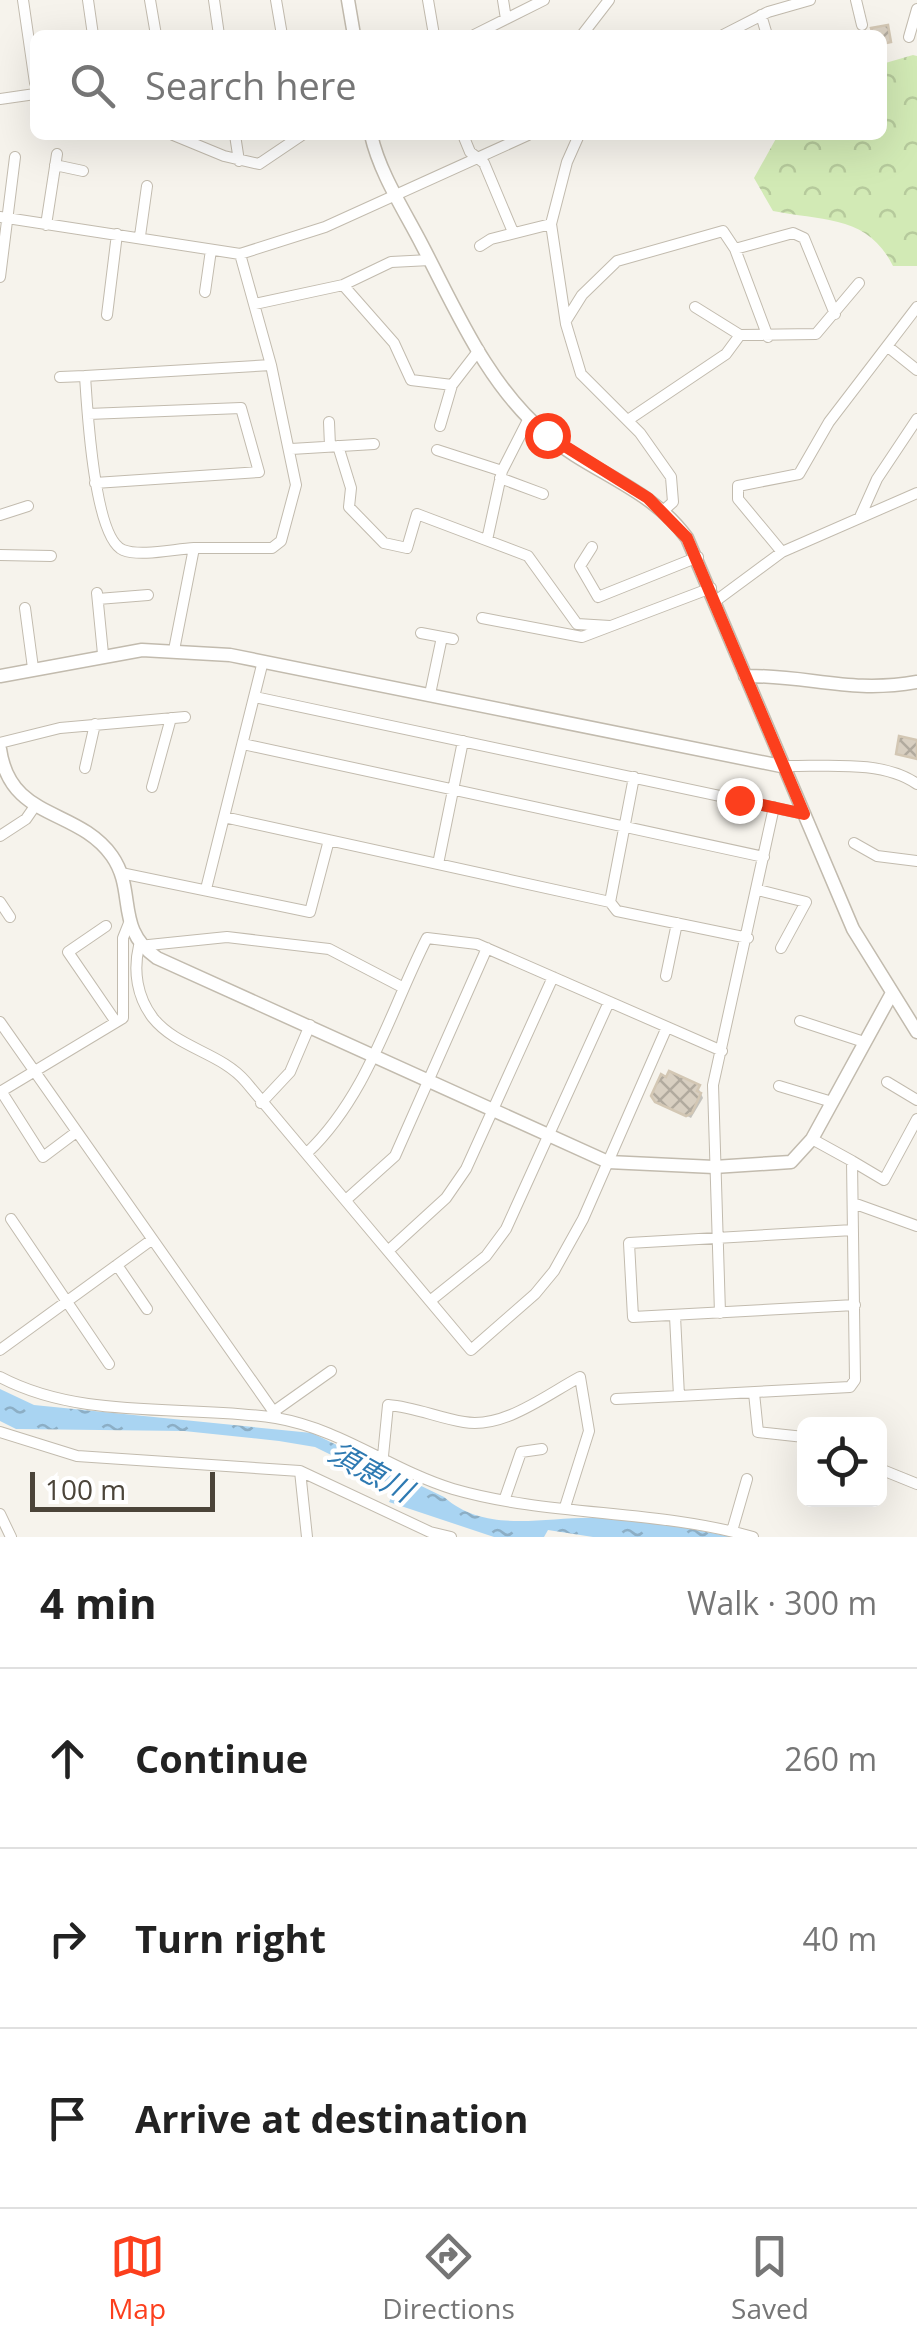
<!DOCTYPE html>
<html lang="en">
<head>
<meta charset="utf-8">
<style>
  body { margin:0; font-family:"Open Sans","Noto Sans JP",sans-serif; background:#f2f2f2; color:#222 }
  .controls { position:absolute; right:30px; bottom:30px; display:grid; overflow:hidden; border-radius:15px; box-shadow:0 10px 40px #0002 }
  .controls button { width:90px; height:90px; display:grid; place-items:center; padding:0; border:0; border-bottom:2px solid #e0e0e0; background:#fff; color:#222; font:50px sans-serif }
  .scale { position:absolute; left:30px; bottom:25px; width:185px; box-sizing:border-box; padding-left:10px; border:5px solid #4b4439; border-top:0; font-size:28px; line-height:35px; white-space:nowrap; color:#4b4439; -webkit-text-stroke:8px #fff; paint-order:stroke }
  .stop { position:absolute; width:30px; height:30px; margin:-22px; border:8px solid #fc3f1d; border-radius:50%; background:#fff }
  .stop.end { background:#fc3f1d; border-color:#fff; box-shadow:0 2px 10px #0008 }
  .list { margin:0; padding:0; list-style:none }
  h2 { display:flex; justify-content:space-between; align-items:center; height:130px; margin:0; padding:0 40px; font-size:42px }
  h2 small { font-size:32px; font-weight:400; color:#767676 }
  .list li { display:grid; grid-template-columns:65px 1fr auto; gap:30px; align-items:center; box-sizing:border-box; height:180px; padding:0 40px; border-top:2px solid #e0e0e0 }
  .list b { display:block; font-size:38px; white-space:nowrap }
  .list em { font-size:32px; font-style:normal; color:#767676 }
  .icon { flex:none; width:55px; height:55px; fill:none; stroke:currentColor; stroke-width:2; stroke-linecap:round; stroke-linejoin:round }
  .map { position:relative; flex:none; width:917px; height:1537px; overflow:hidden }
  .search { position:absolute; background:#fff; box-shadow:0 10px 40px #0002; left:30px; right:30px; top:30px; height:110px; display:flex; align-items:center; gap:25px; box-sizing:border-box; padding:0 35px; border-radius:15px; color:#767676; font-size:38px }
  .sheet { height:670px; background:#fff }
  nav { display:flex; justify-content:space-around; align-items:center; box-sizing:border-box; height:140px; border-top:2px solid #e0e0e0; background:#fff; font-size:28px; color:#767676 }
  nav a { display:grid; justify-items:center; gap:5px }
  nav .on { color:#fc3f1d }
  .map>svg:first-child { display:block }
  .forest { fill:url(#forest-crowns) }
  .water { fill:url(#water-ripples) }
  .shadow { fill:#0003 }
  .building { fill:url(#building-cross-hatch); stroke:#d3c7b4; stroke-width:2.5 }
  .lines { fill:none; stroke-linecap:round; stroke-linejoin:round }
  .minor-casing { stroke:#c2bbae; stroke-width:12 }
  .tertiary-casing { stroke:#c2bbae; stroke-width:15 }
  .minor { stroke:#fff; stroke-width:10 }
  .tertiary { stroke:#fff; stroke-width:12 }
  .route { stroke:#fc3f1d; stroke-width:12 }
  .labels { text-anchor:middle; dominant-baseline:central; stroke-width:8; stroke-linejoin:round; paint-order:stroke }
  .water-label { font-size:30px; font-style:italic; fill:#2e7ab2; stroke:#fff }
</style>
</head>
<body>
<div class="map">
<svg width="917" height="1537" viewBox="0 0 917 1537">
  <defs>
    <pattern id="forest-crowns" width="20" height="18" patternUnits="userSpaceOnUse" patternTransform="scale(2.5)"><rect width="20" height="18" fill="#d2eab5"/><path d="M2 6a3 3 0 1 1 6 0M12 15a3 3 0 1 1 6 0" fill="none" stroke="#b6ca9c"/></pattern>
    <pattern id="water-ripples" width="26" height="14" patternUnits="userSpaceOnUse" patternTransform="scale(2.5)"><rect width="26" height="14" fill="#a9d4f2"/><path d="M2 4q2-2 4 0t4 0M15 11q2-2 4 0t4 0" fill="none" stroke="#8caec5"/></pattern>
    <pattern id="building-cross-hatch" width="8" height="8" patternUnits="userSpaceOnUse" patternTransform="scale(2.5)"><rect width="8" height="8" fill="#d8cfc1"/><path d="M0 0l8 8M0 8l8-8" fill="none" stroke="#b1aa9e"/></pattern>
  </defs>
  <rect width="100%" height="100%" fill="#f6f3ec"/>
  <path class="forest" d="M913,55L917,56V266H893C868,215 823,221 773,211L754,178L778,135H882V64Z"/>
  <path class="water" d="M0,1389L34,1405L312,1433L444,1497C488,1536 549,1515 601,1518C644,1520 689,1528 732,1537H593L548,1530L544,1537H494L389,1502L395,1490L390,1484L315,1447L279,1441L184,1431L16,1429L0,1421Z"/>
  <path class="shadow" d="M698,1087L703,1098L691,1118L657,1100Z"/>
  <path class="building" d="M888,25L891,42L882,44V35H873L871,28Z
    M899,736L917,740V759L896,754Z
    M669,1071L700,1085L697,1091L701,1093L692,1113L686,1116L655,1102L651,1096L661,1074L666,1077Z"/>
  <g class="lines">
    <defs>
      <path id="minor" d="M23,0L35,83
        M88,0L93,35
        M150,0L156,35
        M214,0L219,35
        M276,0L282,35
        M428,0L434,35
        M503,0L506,19
        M856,0L862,25
        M761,15L767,35
        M474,35L544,0
        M582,35L609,0
        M723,35L768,12L810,0
        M909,37L917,9
        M0,99L35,94
        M173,135L224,156L259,164L302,135
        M235,135L239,161
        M463,135L470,152L484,163L513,232
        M579,135L567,162L551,224L566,324L581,374L640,433L671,477L673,502L664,510
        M55,165L83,171
        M0,217L240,254L325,227L528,135
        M46,225L57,154
        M140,236L147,186
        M480,246L491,239L551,224
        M735,249L793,233L804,238L835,314
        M0,277L15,157
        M343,285L394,343L411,380L452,385L479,350
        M205,292L211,250
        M255,304L343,285L391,262L430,260
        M695,307L740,335
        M107,315L117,234
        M567,319L582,295L617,261L723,231L735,249L768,337
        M887,346L917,370
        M60,377L85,376
        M88,414L241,408L259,472L95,483
        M628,420L726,354L740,335L816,334L859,283
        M329,422L330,446
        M440,426L452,385
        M338,446L351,488L349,507L384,543L407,548L417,514L528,556L577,624L610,626
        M291,449L374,444
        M437,450L502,471L529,418
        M500,478L543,494
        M0,515L28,506
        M860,517L877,479L917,419
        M487,540L502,471
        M592,547L580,566L598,597L698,557
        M194,548C174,549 141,557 123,550C94,538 87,406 85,376L271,365
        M782,552L738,499V486L799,474L829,422L917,307
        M0,555L51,556
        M97,593L103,654
        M98,599L148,595
        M717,600L782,552L917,493
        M25,608L33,668
        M482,618L582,637L711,588
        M421,633L453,639
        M174,650L194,548H272L281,541L296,485L271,365L240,254
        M430,694L442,637
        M255,697L804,814
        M0,743L60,728L185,717
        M243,744L764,857
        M781,766C823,767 882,759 917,784
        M85,768L95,724
        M152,787L171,718
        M224,817L610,902L617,911L748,938
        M0,836L26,819L35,806
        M854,843L877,856L917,861
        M438,864L463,741
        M121,873L310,912L329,840
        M206,889L263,661
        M758,890L806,902L781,948
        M0,902L10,917
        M610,902L634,777
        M106,926L68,952L116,1022
        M666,976L677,923
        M402,987L329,949L227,937L139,946C133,971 137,997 153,1018C177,1048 222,1053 246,1082C321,1171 396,1261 471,1350L535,1294L554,1271L583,1219L667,1027
        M800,1021L864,1042
        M0,1022L278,1418
        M887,1082L917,1100
        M779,1086L832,1102
        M1,1091L43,1157L75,1133
        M0,1092L123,1018V938L129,923
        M261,1103L290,1072L310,1025
        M307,1153C368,1095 390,1011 427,938L477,944L722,1051
        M852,1161L884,1180L917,1119
        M347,1199L395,1156L487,948
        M853,1203L917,1226
        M11,1219L109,1364
        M853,1230L629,1243L633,1317L855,1305
        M388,1251L446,1198L466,1169L553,977
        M117,1265L147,1309
        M430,1301L486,1256L506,1229L609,1002
        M720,1313L713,1085L774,807
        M675,1316L679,1396L850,1387L855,1380L852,1161L812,1139
        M0,1350L150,1241
        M0,1377C83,1421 186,1404 276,1418C341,1429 391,1470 453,1489C550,1517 655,1509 753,1537
        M754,1393L758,1432L804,1437
        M616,1399L679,1396
        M273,1412L331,1371
        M0,1432L77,1456L300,1471L430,1532L451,1537
        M383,1456L388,1405C415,1407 438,1418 464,1422C504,1429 546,1395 580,1377L589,1431L565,1507
        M880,1469L917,1484
        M300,1471L307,1537
        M505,1498L521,1452L542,1449
        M0,1514L11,1537
        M732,1531L747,1479"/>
      <path id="tertiary" d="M348,0L354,35
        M371,135C380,174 404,210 422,245C457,312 488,386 547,435C592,473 651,488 687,538L853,929L917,1032
        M0,676L142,650L230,655L781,766
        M745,676C809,675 850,694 917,682
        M0,749C10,821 77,807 112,856C137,892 114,928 157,958L608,1162L714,1167L791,1162L812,1139L892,993"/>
    </defs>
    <use href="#minor" class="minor-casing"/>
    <use href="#tertiary" class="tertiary-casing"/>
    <use href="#minor" class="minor"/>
    <use href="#tertiary" class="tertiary"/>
  </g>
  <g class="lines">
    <path class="route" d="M547,435L648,498L687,538L804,814L739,800"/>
  </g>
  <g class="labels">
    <g class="water-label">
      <text transform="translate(371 1471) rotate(29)">須恵川</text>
    </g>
  </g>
</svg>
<div class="controls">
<button><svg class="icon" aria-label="locate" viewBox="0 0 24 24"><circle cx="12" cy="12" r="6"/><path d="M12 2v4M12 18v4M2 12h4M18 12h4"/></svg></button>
</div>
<div class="scale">100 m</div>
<div class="stop" style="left:547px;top:435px"></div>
<div class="stop end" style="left:739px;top:800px"></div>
<div class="search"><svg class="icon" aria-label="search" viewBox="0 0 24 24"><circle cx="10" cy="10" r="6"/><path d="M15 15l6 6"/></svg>Search here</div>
</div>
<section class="sheet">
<h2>4 min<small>Walk · 300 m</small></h2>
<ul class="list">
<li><svg class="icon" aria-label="ahead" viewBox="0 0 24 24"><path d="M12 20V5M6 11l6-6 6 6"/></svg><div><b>Continue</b></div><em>260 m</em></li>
<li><svg class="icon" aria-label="right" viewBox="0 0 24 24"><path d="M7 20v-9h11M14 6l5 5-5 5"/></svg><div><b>Turn right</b></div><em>40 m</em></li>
<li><svg class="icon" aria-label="arrive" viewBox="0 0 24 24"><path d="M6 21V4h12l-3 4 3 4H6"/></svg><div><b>Arrive at destination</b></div></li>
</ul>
</section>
<nav>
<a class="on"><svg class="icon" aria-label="map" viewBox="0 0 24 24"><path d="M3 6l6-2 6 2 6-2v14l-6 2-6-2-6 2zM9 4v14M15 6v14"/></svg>Map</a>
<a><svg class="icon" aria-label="directions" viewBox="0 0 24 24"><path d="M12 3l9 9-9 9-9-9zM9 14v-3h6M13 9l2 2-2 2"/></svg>Directions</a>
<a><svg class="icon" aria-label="saved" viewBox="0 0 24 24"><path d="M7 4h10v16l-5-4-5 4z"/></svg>Saved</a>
</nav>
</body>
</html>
